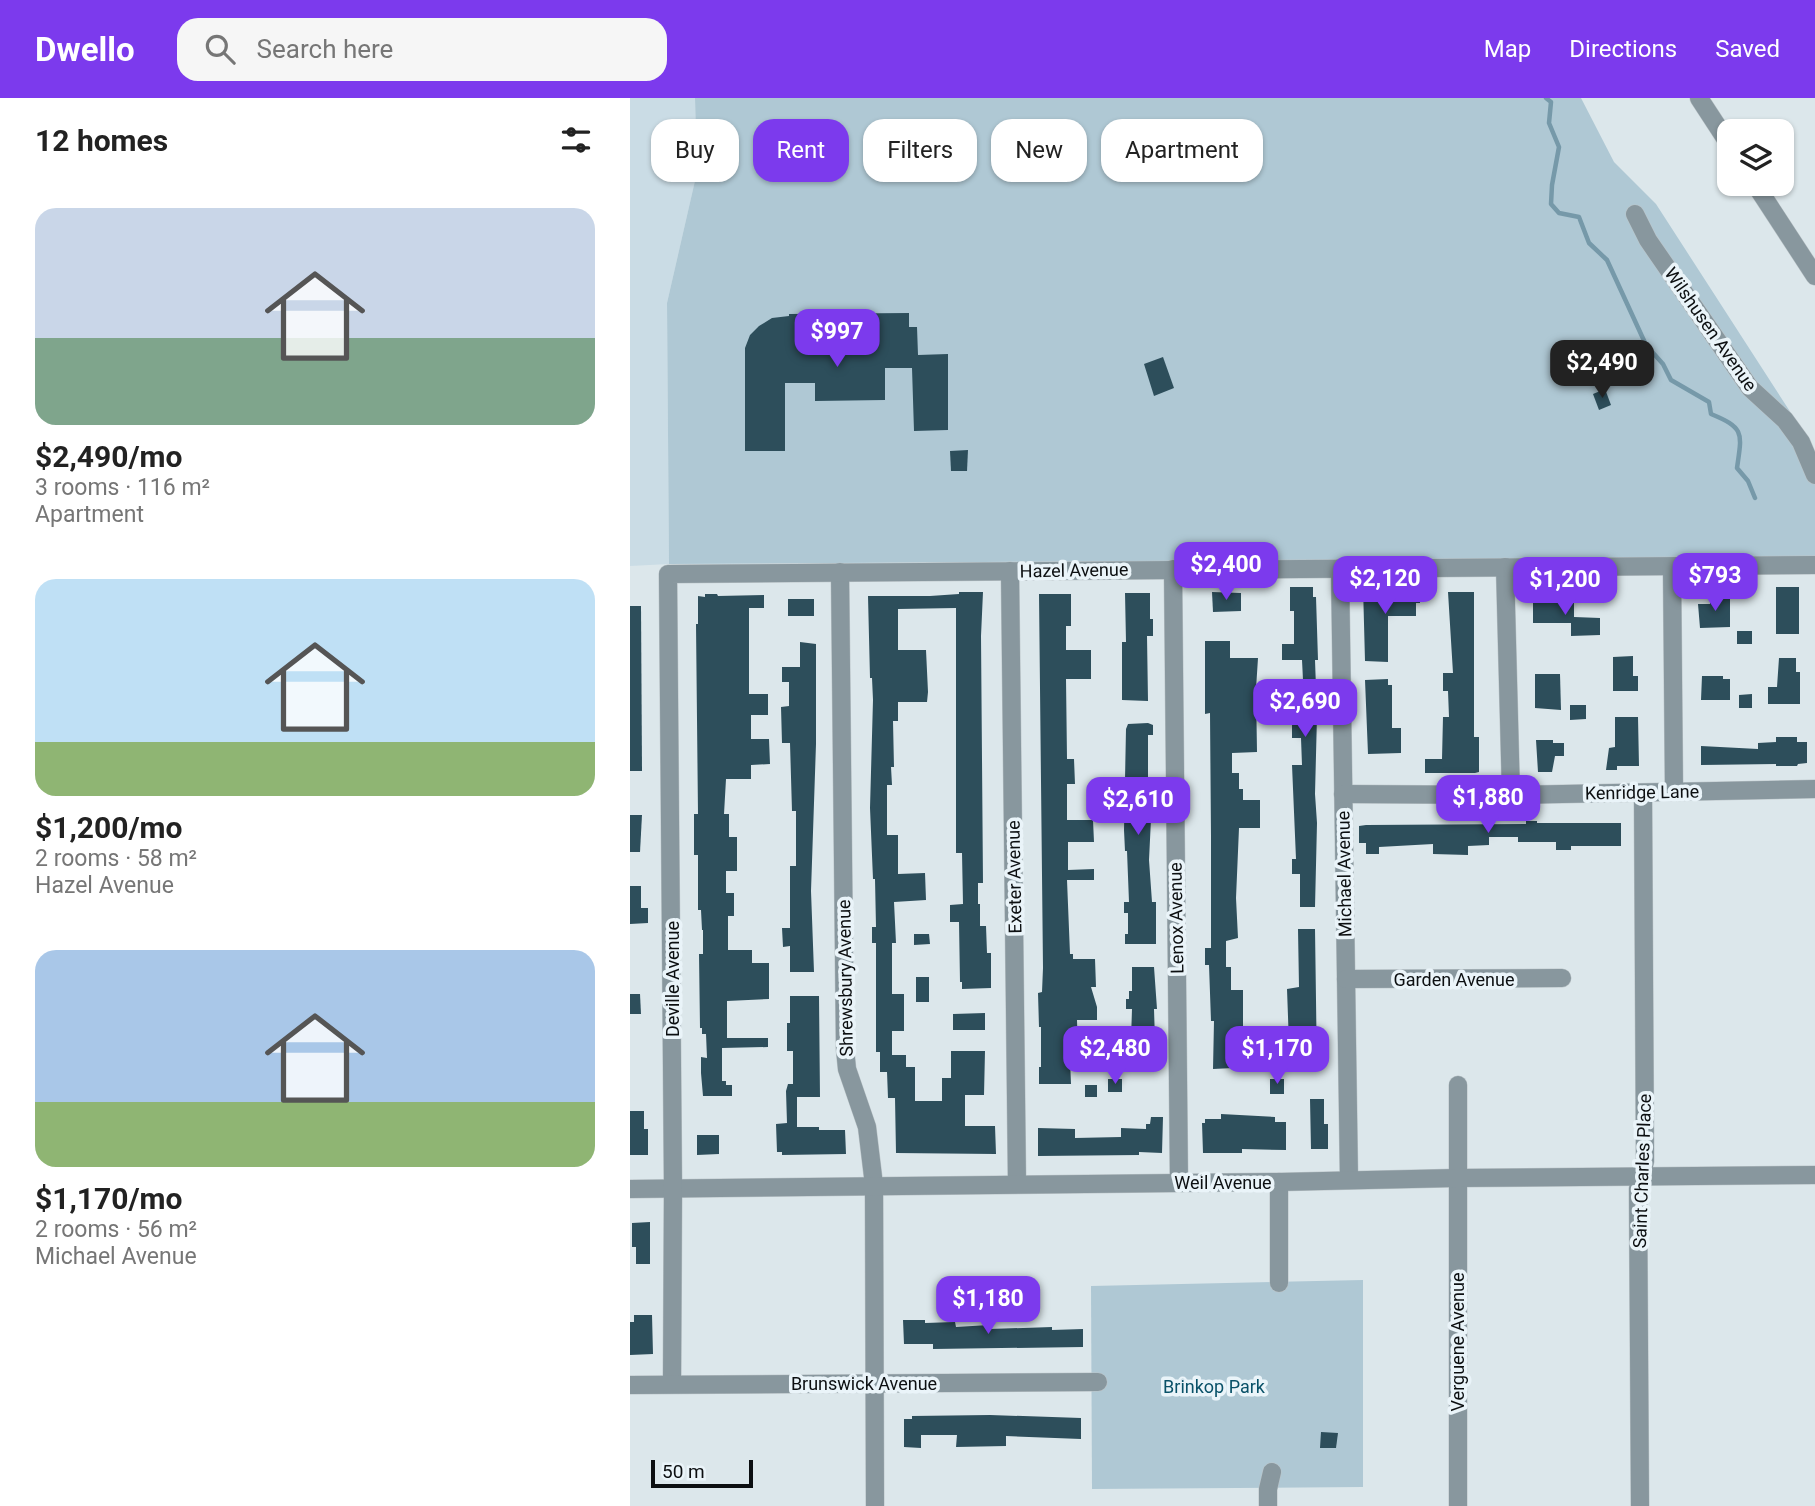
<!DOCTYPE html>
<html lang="en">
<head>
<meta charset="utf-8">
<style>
  :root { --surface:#fff; --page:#f6f6f6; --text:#222; --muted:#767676; --accent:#7c3aed }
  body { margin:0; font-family:Roboto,sans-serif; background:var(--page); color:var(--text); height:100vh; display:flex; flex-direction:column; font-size:26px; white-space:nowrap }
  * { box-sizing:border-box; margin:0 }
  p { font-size:23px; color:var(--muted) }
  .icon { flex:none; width:38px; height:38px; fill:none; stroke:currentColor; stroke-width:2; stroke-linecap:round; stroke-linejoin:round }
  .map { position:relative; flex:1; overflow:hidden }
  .sheet { display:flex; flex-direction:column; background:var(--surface); width:630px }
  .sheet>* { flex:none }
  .top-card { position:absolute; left:21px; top:21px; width:665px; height:63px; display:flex; gap:14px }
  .fabs { position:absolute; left:1087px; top:21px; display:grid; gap:14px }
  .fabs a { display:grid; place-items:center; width:77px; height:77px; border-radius:14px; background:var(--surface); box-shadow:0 2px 5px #0004; font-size:35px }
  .scale { position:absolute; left:21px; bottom:18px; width:102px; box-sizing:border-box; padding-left:7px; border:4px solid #0c0f11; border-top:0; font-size:19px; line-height:24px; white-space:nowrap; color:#0c0f11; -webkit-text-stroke:5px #eaf4f9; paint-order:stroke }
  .price { position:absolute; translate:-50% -60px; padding:0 16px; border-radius:14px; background:var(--accent); color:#fff; font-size:23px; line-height:46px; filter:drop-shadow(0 2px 4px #0008) }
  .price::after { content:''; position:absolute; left:50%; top:42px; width:21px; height:16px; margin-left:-10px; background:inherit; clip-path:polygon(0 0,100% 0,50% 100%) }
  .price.active { background:#222; color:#fff }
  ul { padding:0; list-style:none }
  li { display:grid; align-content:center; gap:14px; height:371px; padding:0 35px }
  li span { display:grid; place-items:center; height:217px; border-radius:21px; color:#555 }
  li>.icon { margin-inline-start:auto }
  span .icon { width:126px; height:126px; fill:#fffc; stroke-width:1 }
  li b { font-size:30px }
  h2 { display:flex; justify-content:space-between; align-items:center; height:84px; padding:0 35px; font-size:30px }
  .tag { padding:0 24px; border-radius:21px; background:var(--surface); box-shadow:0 2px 5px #0004; font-size:24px; line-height:63px }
  .tag.active { background:var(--accent); color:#fff }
  header { display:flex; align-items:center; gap:42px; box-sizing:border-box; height:98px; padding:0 35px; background:var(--accent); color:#fff }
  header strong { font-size:33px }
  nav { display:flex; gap:38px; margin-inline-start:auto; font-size:24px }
  .search { width:490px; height:63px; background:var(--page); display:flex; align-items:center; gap:18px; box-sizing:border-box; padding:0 24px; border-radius:21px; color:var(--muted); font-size:26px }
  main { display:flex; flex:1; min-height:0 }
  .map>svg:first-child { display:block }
</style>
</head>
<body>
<header>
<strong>Dwello</strong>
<div class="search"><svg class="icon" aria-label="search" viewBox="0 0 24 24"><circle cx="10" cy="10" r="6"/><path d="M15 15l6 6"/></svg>Search here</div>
<nav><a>Map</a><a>Directions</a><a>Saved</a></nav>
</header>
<main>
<section class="sheet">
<h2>12 homes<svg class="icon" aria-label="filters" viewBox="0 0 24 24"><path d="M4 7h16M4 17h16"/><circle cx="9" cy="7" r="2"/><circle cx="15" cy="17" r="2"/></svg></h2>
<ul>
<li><span style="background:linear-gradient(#c9d6e8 60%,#7fa58c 0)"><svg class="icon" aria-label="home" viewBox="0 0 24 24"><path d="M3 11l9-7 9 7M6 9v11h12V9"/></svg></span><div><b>$2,490/mo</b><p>3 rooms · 116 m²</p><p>Apartment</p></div></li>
<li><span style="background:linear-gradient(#bfe0f5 75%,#8fb573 0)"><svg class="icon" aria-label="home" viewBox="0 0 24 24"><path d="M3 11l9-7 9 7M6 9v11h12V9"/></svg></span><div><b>$1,200/mo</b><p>2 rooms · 58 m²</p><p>Hazel Avenue</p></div></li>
<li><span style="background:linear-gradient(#a9c7e8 70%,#8fb573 0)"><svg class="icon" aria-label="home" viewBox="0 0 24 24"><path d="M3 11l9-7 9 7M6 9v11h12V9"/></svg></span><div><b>$1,170/mo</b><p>2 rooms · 56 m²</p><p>Michael Avenue</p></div></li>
</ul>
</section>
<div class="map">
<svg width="1185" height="1408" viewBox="0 0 1185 1408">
  <rect width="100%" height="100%" fill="#dce7eb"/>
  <!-- built -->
  <polygon fill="#cadce5" points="0,0 65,0 67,74 37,205 39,466 0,468"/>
  <!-- green -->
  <g fill="#afc8d4">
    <polygon points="65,0 951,0 984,64 1026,106 1170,329 1185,361 1185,459 39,466 37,205 67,74"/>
    <polygon points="733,1182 733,1389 462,1391 461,1188"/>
  </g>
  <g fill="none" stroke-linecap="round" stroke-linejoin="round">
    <!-- stream -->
    <path stroke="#7699a9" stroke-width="4.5" d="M916,0L921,4L919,25L929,49L922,87L921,106L929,115L949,119L959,145L977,162L1016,247L1033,266L1041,282L1079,304L1081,316C1115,330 1112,335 1107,370L1118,383L1125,400"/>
  </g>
  <!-- building -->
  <g fill="#2d4e5b">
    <polygon points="279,215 279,229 287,229 288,257 318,256 318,332 284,333 282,270 255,270 255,302 185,303 185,285 155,285 155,353 115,353 115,250 120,237 129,228 142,220 159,218 159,216"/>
    <polygon points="533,259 544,290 524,298 514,266"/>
    <polygon points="975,291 981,307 969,312 963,296"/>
    <polygon points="338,352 337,373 321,373 320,353"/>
    <polygon points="733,488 790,490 790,505 786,505 786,518 758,518 758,564 735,563"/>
    <polygon points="660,489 683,489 683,499 686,499 688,562 685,562 687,618 685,696 687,725 685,809 670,809 670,776 662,776 662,761 666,761 662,667 672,667 671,640 662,640 662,604 665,604 665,582 673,582 672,562 652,562 652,546 664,546 664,513 660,513"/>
    <rect x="1146" y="489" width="23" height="47"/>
    <polygon points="329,494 353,494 351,538 353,785 348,785 348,806 350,806 350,828 356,828 357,855 361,855 361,890 332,891 332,884 330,884 329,824 320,824 320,807 333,806 332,755 326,755 326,510 268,511 268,552 296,552 298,594 297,604 268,604 268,623 263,623 264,669 261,669 262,687 257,687 257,737 268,737 268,776 295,775 296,802 264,804 266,845 262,845 262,896 274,896 274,933 262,933 262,957 276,957 276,969 285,969 285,1003 312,1003 312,980 321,980 321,953 355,953 354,997 335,997 335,1028 365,1028 366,1056 266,1055 265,1000 258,1000 257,974 250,974 250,954 246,954 246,845 242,845 242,829 246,829 245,781 243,781 240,710 243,602 242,580 240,580 238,498 300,498 329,496"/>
    <polygon points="582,494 611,495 611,513 583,514"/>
    <polygon points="818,494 844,494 844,639 849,639 849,674 845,675 795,675 795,661 812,661 813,619 819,619 818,593 813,593 813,575 823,575"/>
    <polygon points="495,495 520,495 520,521 523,521 523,538 517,538 518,603 492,602 492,544 496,544"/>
    <polygon points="75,496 87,496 88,498 134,497 134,510 119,510 119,596 138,596 138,617 121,617 121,641 139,641 140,666 121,667 121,681 96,681 94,716 99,716 99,739 107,739 107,773 96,773 96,795 104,795 104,818 98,818 98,852 122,852 122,865 139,865 139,901 97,903 97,940 138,940 138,949 92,950 92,983 96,983 96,987 102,987 102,998 73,998 71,975 71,959 77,960 76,936 72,936 72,930 70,930 69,856 73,856 73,832 72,832 71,812 68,812 68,757 64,757 64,716 68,716 66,526 68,526 68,498 75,499"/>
    <polygon points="409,496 441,496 441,528 436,528 436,552 461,552 461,581 436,581 437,661 444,661 445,686 437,686 437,722 463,722 464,744 438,744 438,772 464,771 464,782 437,782 440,856 443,856 443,861 465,861 466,889 461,889 467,909 467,922 447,922 448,957 444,957 444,962 440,962 441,986 409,986 409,969 411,969 411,929 409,929 408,895 412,894 413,870"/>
    <polygon points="1080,499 1100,499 1100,529 1070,530 1068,506 1080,506"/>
    <rect x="158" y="501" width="26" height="17"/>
    <polygon points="903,502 944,502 944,519 970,520 970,537 941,538 941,525 903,525"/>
    <polygon points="0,508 11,508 12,673 0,673"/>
    <rect x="1107" y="533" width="15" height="13"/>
    <polygon points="575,543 600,543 600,560 628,560 626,591 627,654 602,655 602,675 609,675 609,691 613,691 613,702 630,702 630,730 609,730 606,800 608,840 596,843 596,869 601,869 601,892 613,892 613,952 609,952 609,966 603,966 603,970 583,971 584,923 581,923 579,867 575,867 575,850 581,850 581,737 580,615 575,616"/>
    <polygon points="170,544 186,546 186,646 181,793 184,874 160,874 160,848 153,849 152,830 160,830 160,768 166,768 166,713 162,713 160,645 152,645 151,609 159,608 159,584 152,584 152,569 170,569"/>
    <polygon points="1003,558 1003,578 1008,578 1008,593 983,593 983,559"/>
    <polygon points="1149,560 1166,560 1166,574 1170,574 1170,606 1138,606 1138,589 1147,589"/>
    <polygon points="905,576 930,576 931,612 905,610"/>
    <polygon points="1072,578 1093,578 1093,581 1100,581 1100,602 1071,602"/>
    <polygon points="758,581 758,587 762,587 762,630 771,630 771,655 738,656 735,582"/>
    <polygon points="1122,596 1122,610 1109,610 1109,597"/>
    <polygon points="940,607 956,607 956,621 940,622"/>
    <polygon points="985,619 1008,619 1009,668 987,668 987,672 976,672 979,650 985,649"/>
    <polygon points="518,625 523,627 523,637 518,637 518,691 521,721 519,762 522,804 526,804 526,846 495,846 495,836 498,836 498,815 494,815 494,804 499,804 497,753 495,753 494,732 496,631 498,626"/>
    <polygon points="1146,639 1167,639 1167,644 1177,644 1177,665 1168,666 1167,668 1146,668 1146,666 1071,667 1071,648 1128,651 1128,645 1146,644"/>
    <polygon points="906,642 923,642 923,645 934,645 934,658 925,658 922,674 908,674"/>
    <polygon points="0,717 12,717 10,754 0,754"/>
    <polygon points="896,723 907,723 907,725 991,725 991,748 941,748 941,752 926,752 926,744 888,744 888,739 859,739 859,747 838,748 838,757 803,756 803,746 749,749 749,756 736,756 736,745 729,745 729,728 736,727 896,726"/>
    <polygon points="0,788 11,788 11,810 18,810 18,825 0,826"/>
    <polygon points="668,831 685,831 687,973 660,974 657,891 669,889"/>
    <polygon points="284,836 299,836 300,846 284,847"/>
    <polygon points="502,869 524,869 527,911 524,911 525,942 527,942 527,953 524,953 524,972 500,972 502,911 496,911 496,901 499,901 499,893 502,893"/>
    <rect x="286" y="879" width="13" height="25"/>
    <polygon points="0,896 10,896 11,916 0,916"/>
    <polygon points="160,898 189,898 190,999 167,999 167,1029 189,1029 189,1032 215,1032 216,1056 152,1057 152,1054 147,1054 146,1026 157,1025 156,993 158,986 163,986 163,953 157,953 157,925 160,925"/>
    <polygon points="355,915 355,932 323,932 323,916"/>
    <rect x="478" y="981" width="14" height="13"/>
    <rect x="640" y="981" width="14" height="15"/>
    <rect x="455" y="987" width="12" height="12"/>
    <polygon points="680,1001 694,1001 694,1026 698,1026 698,1051 681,1051"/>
    <polygon points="0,1013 14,1013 14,1031 18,1031 18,1057 0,1057"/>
    <polygon points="591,1016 645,1019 645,1024 656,1024 656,1052 612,1051 612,1055 573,1055 572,1025 575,1025 575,1021 591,1021"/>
    <polygon points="521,1019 533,1019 532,1055 509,1054 509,1057 408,1058 408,1030 445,1031 445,1040 491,1039 491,1030 516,1031 516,1026 520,1026"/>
    <polygon points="67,1037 89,1037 89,1056 67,1057"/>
    <polygon points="20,1124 20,1166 6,1166 6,1149 2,1149 2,1125"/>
    <polygon points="4,1217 22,1217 23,1256 0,1257 0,1224 4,1224"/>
    <polygon points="273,1222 295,1222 295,1225 325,1224 326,1229 359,1227 359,1231 422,1229 422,1232 453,1231 453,1249 303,1251 303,1246 274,1246"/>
    <polygon points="360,1317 451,1320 451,1341 376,1338 376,1348 326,1349 327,1337 291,1337 291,1350 274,1349 274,1321 282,1321 282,1318"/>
    <polygon points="691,1334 708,1335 706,1350 690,1350"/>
  </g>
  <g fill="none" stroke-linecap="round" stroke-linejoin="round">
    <defs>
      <g id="minor">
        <polyline points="1069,0 1099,46"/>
        <polyline points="1125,86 1185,178"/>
        <polyline points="1005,116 1018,142 1120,290 1155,322 1171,344 1185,377"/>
        <polyline points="875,469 881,697"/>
        <polyline points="1042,469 1044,693"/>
        <polyline points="710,470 719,1082"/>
        <polyline points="543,471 549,1084"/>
        <polyline points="380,473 387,1086"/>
        <polyline points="210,474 215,951 217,971 237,1029 244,1087 245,1408"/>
        <polyline points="713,696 881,697 1185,691"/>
        <polyline points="716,881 932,880"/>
        <polyline points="828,987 828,1408"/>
        <polyline points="649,1084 649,1185"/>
        <polyline points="0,1091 649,1084 826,1080 1185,1077"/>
        <polyline points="42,1286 43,1091 38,476 1185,467"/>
        <polyline points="0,1287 468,1284"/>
        <polyline points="638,1408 638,1391 642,1374"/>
        <polyline points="1010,1408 1008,1091 1015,1063 1013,695"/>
      </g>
    </defs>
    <!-- minor casing -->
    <use href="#minor" stroke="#bbc4c8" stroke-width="19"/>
    <!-- minor -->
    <use href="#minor" stroke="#88979e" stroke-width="18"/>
  </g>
  <g text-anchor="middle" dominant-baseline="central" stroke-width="7" stroke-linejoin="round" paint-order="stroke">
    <!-- street labels -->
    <g font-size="18" fill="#0c0f11" stroke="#eaf4f9">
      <text transform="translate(1081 231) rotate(55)">Wilshusen Avenue</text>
      <text transform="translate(444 472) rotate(-1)">Hazel Avenue</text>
      <text transform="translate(1012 694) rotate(-1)">Kenridge Lane</text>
      <text transform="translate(714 776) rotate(-91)">Michael Avenue</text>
      <text transform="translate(384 779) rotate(-91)">Exeter Avenue</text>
      <text transform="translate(546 820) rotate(-91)">Lenox Avenue</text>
      <text transform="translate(215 880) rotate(-91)">Shrewsbury Avenue</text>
      <text transform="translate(42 881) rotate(-90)">Deville Avenue</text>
      <text x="824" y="881">Garden Avenue</text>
      <text transform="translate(1012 1073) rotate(-88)">Saint Charles Place</text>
      <text x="593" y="1084">Weil Avenue</text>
      <text transform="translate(827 1244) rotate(-90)">Verguene Avenue</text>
      <text x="234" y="1285">Brunswick Avenue</text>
    </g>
    <!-- park labels -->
    <g font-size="18" fill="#095168" stroke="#eaf4f9">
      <text x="584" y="1288">Brinkop Park</text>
    </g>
  </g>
</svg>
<div class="fabs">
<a><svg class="icon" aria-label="layers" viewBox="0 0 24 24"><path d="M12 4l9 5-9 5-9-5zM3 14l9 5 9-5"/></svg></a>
</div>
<div class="scale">50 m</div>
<b class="price" style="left:207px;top:271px">$997</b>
<b class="price active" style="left:972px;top:302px">$2,490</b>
<b class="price" style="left:596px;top:504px">$2,400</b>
<b class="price" style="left:1085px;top:515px">$793</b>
<b class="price" style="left:755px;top:518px">$2,120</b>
<b class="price" style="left:935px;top:519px">$1,200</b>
<b class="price" style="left:675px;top:641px">$2,690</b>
<b class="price" style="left:858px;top:737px">$1,880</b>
<b class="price" style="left:508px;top:739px">$2,610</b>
<b class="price" style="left:485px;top:988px">$2,480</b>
<b class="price" style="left:647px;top:988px">$1,170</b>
<b class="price" style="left:358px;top:1238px">$1,180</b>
<div class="top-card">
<a class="tag">Buy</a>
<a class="tag active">Rent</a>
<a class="tag">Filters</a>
<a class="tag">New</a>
<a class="tag">Apartment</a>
</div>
</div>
</main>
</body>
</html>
